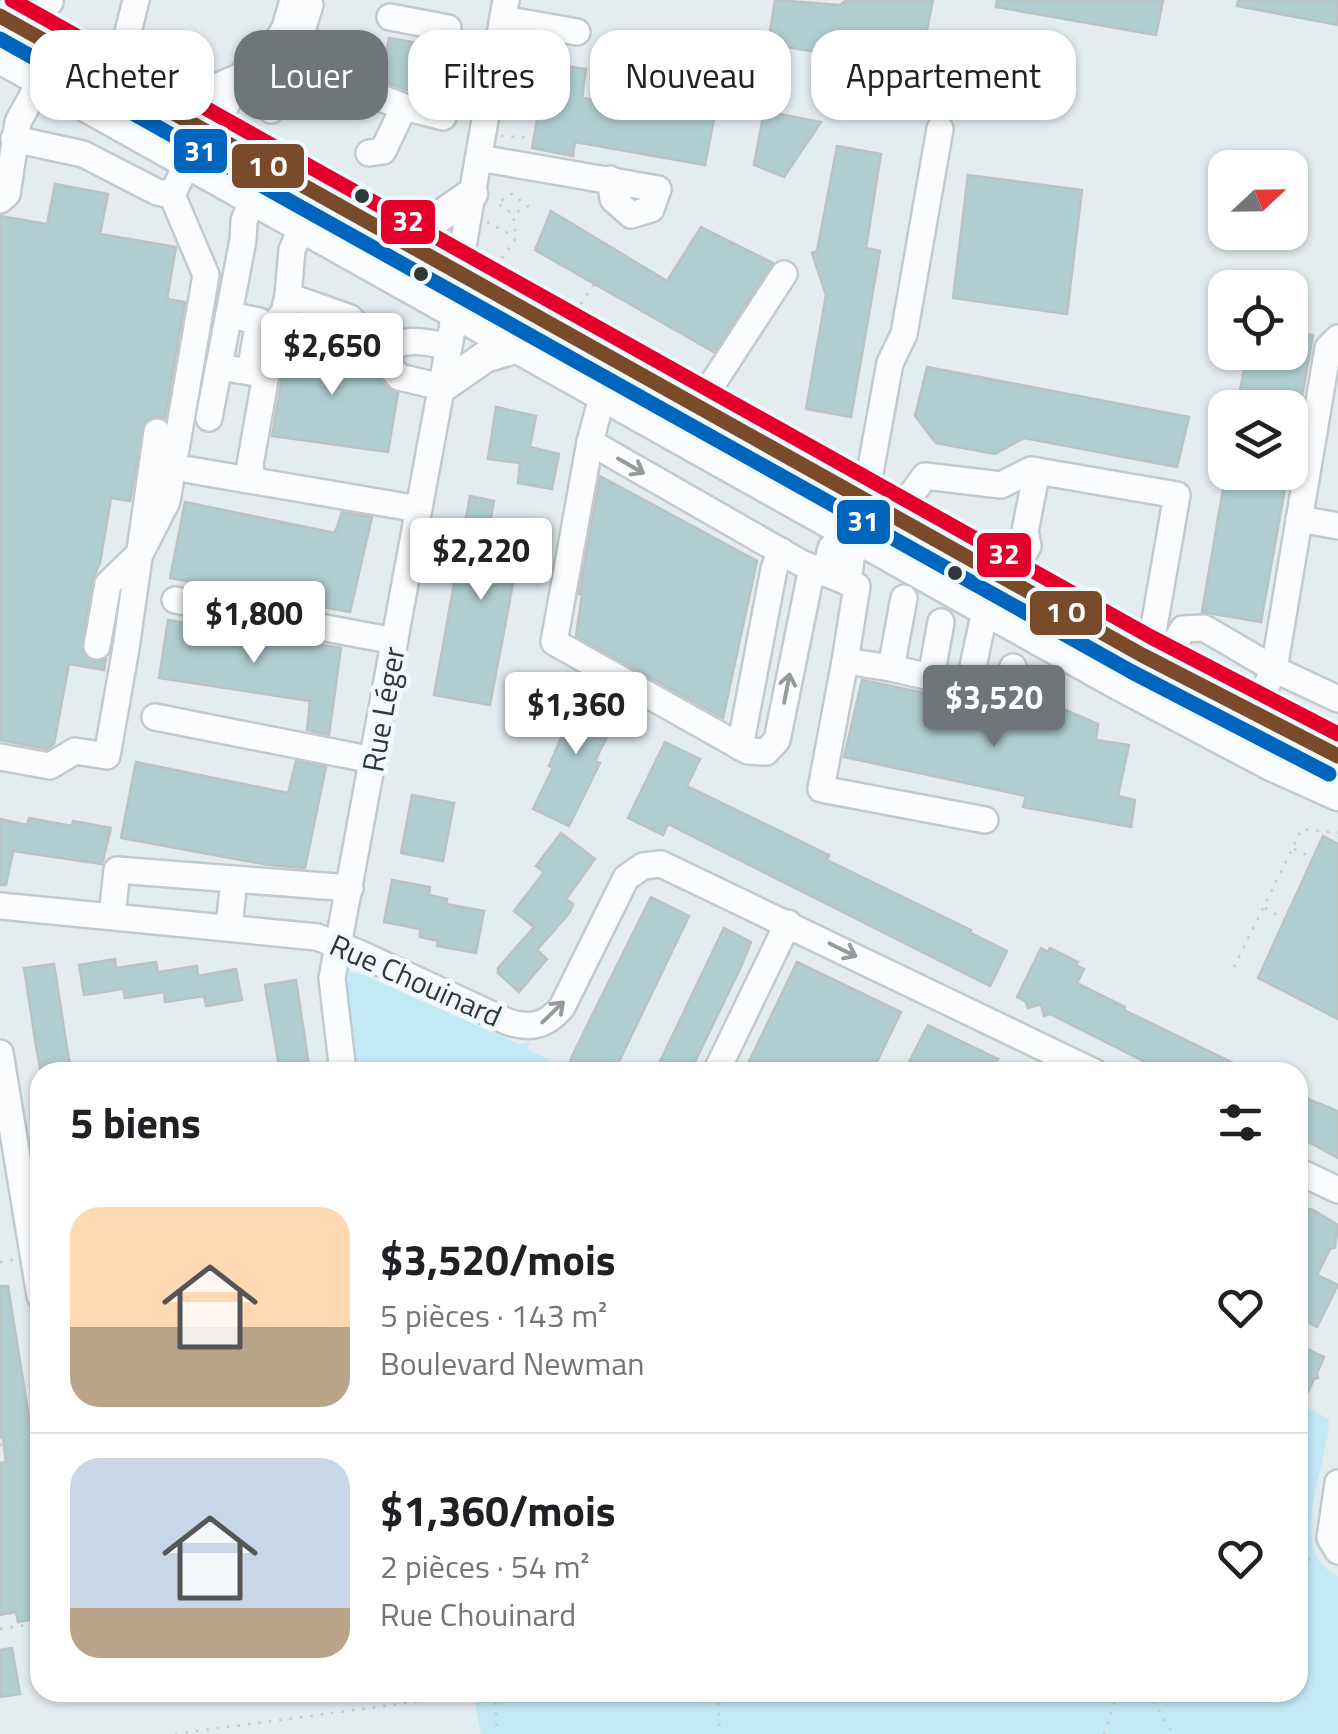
<!DOCTYPE html>
<html lang="fr">
<head>
<meta charset="utf-8">
<style>
  :root { --surface:#fff; --page:#f2f2f2; --text:#202124; --muted:#757577; --line:#e0e0e0; --accent:#6f7679 }
  body { margin:0; font-family:"Titillium Web",sans-serif; background:var(--page); color:var(--text); height:100vh; display:flex; flex-direction:column; font-size:38px; white-space:nowrap }
  * { box-sizing:border-box; margin:0 }
  p { font-size:32px; color:var(--muted) }
  .icon { flex:none; width:55px; height:55px; fill:none; stroke:currentColor; stroke-width:2; stroke-linecap:round; stroke-linejoin:round }
  .map { position:relative; flex:1; overflow:hidden }
  .side { position:absolute; left:30px; top:1062px; width:1278px; height:640px; display:flex; flex-direction:column; background:var(--surface); border-radius:30px; box-shadow:0 2px 8px #0004 }
  .side>* { flex:none }
  .top-card { position:absolute; left:30px; top:30px; width:1280px; height:90px; display:flex; gap:20px }
  .needle { width:65px; rotate:68deg }
  .buttons { position:absolute; left:1208px; top:150px; display:grid; gap:20px }
  .buttons a { display:grid; place-items:center; width:100px; height:100px; border-radius:20px; background:var(--surface); box-shadow:0 2px 8px #0004; font-size:50px }
  .price { position:absolute; translate:-50% -85px; padding:0 22px; border-radius:10px; background:#fff; color:#222; font-size:32px; line-height:65px; filter:drop-shadow(0 2px 5px #0008) }
  .price::after { content:''; position:absolute; left:50%; top:60px; width:30px; height:22px; margin-left:-15px; background:inherit; clip-path:polygon(0 0,100% 0,50% 100%) }
  .price.current { background:var(--accent); color:#fff }
  ul { padding:0; list-style:none }
  li { display:flex; align-items:center; gap:30px; height:250px; padding:0 40px }
  li+li { border-top:2px solid var(--line) }
  li span { display:grid; place-items:center; flex:none; width:280px; height:200px; border-radius:30px; color:#555 }
  li>.icon { margin-inline-start:auto }
  span .icon { width:120px; height:120px; fill:#fffc; stroke-width:1 }
  li b { font-size:42px }
  h2 { display:flex; justify-content:space-between; align-items:center; height:120px; padding:0 40px; font-size:42px }
  .pill { padding:0 35px; border-radius:30px; background:var(--surface); box-shadow:0 2px 8px #0004; font-size:35px; line-height:90px }
  .pill.current { background:var(--accent); color:#fff }
  .map>svg:first-child { display:block }
</style>
</head>
<body>
<div class="map">
<svg width="1338" height="1734" viewBox="0 0 1338 1734">
  <rect width="100%" height="100%" fill="#e3ecef"/>
  <!-- green -->
  <g fill="#c3e9f6">
    <polygon points="959,576 1024,604 1248,727 1247,730 1198,711 1156,690"/>
    <polygon points="348,972 361,974 518,1044 530,1043 527,1049 574,1072 356,1072 344,1002"/>
    <path d="M1308,1408L1329,1419C1329,1465 1283,1552 1338,1576V1734H481L473,1693L1298,1692V1419Z"/>
  </g>
  <!-- building -->
  <g fill="#b0ced0" stroke="#bac2c2" stroke-width="2.5">
    <polygon points="775,0 840,5 847,0 933,0 919,69 768,44"/>
    <polygon points="997,0 1163,0 1156,35 996,7"/>
    <polygon points="1238,0 1338,0 1338,25 1237,6"/>
    <polygon points="389,38 465,51 456,99 403,89 381,80"/>
    <polygon points="547,63 586,69 582,98 714,119 705,165 575,142 573,156 532,148"/>
    <polygon points="764,111 821,122 784,177 754,165"/>
    <polygon points="837,146 881,154 866,248 880,251 851,417 806,409 826,295 812,253 817,251"/>
    <polygon points="968,175 1082,190 1067,314 953,298"/>
    <polygon points="55,184 108,194 100,234 176,247 167,299 185,302 165,418 152,417 144,423 130,501 111,498 100,563 92,581 82,651 93,662 106,659 104,670 69,664 54,744 47,749 0,740 0,216 47,224"/>
    <polygon points="551,211 667,281 701,227 773,263 714,352 535,250"/>
    <polygon points="1290,332 1313,335 1300,408 1237,408 1247,352 1290,352"/>
    <polygon points="290,333 316,335 371,369 386,387 398,393 388,452 272,436"/>
    <polygon points="927,367 1189,417 1177,467 1024,438 995,454 936,443 915,416"/>
    <polygon points="496,407 536,416 530,447 559,454 552,489 518,483 520,463 488,459"/>
    <polygon points="1226,472 1288,472 1261,622 1202,612"/>
    <polygon points="600,476 757,561 723,718 576,636 582,595 579,594"/>
    <polygon points="470,496 494,501 490,524 538,533 529,580 514,578 490,705 434,695"/>
    <polygon points="185,502 335,533 342,512 372,517 350,612 170,578"/>
    <polygon points="168,620 341,648 329,735 307,730 310,701 159,678"/>
    <polygon points="862,680 1042,717 1045,701 1098,724 1096,740 1129,745 1118,796 1135,800 1131,827 1023,807 1026,796 844,757"/>
    <polygon points="582,688 617,705 610,719 615,721 595,761 600,763 569,826 533,809 553,768 549,766"/>
    <polygon points="665,742 700,759 687,786 829,855 827,860 971,930 969,932 1007,951 990,986 668,824 663,835 628,818"/>
    <polygon points="296,761 326,767 305,868 269,865 121,838 136,762 288,793"/>
    <polygon points="412,795 454,803 443,861 401,853"/>
    <polygon points="29,818 72,826 73,821 111,828 102,864 13,851 6,885 0,885 0,819 27,825"/>
    <polygon points="561,833 595,859 566,899 573,904 570,912 537,950 547,959 519,992 498,973 498,968 534,927 514,911 544,872 536,866"/>
    <polygon points="1323,836 1338,844 1338,1019 1258,978"/>
    <polygon points="392,880 430,887 429,895 447,899 446,904 484,911 476,953 437,946 438,941 420,937 420,929 384,922"/>
    <polygon points="651,897 689,916 614,1072 582,1072 570,1066 571,1058"/>
    <polygon points="724,928 751,942 741,967 690,1072 655,1072"/>
    <polygon points="1041,948 1048,952 1050,948 1078,962 1076,965 1084,969 1077,983 1125,1007 1124,1010 1252,1072 1165,1072 1050,1014 1044,1016 1041,1004 1028,1008 1026,1002 1017,997"/>
    <polygon points="115,959 116,968 156,962 158,972 197,966 198,976 236,969 242,1000 206,1006 204,996 165,1002 164,992 125,998 123,989 84,995 79,965"/>
    <polygon points="797,962 901,1012 872,1072 818,1072 802,1065 798,1072 744,1072"/>
    <polygon points="54,964 68,1054 72,1072 41,1072 37,1052 24,968"/>
    <polygon points="296,980 310,1072 280,1072 265,985"/>
    <polygon points="928,1025 998,1059 991,1072 904,1072"/>
    <polygon points="1298,1095 1338,1111 1338,1158 1298,1136"/>
    <polygon points="1298,1206 1313,1210 1338,1225 1335,1247 1330,1249 1317,1275 1338,1285 1317,1327 1298,1317"/>
    <polygon points="0,1286 8,1286 40,1487 40,1618 18,1622 16,1612 0,1615 0,1463 6,1462 3,1437 0,1438"/>
    <polygon points="1298,1344 1324,1357 1317,1373 1318,1378 1314,1379 1307,1394 1298,1389"/>
    <polygon points="12,1648 20,1694 0,1697 0,1650"/>
  </g>
  <g fill="none" stroke-linecap="round" stroke-linejoin="round">
    <defs>
      <g id="minor">
        <polyline points="49,0 50,2"/>
        <polyline points="390,17 448,28"/>
        <polyline points="503,19 577,32"/>
        <polyline points="292,63 310,5"/>
        <polyline points="116,81 136,0"/>
        <polyline points="404,107 443,117"/>
        <polyline points="271,110 292,63 404,107 383,151 369,153"/>
        <polyline points="206,124 219,121 239,77"/>
        <polyline points="14,139 83,154 157,192 172,195"/>
        <polyline points="479,158 658,189 651,209 631,215 613,199 610,179"/>
        <polyline points="172,195 206,124 203,111 218,86 239,77 277,41 285,28 293,0"/>
        <polyline points="0,200 7,194 18,122 41,80"/>
        <polyline points="302,227 292,250 288,296 350,318 399,377 442,387"/>
        <path d="M380,354C403,336 421,341 448,346"/>
        <polyline points="219,367 250,372 259,321 229,315"/>
        <polyline points="603,394 590,442 801,563 857,586 845,661 891,668 969,686"/>
        <polyline points="698,406 784,274"/>
        <polyline points="209,418 243,240 244,221 253,199"/>
        <polyline points="590,442 554,642 748,751 766,752 777,740 812,568"/>
        <polyline points="190,470 419,509"/>
        <polyline points="252,479 250,465 275,324 284,312 288,296"/>
        <polyline points="895,517 925,476 1001,485 1031,470 1177,495 1153,632 1142,655"/>
        <polyline points="1299,519 1338,526"/>
        <polyline points="825,573 831,548 851,533"/>
        <polyline points="1008,581 1028,546 1025,531 1037,471"/>
        <polyline points="848,582 852,552 851,533 865,500 890,363 904,334 940,129"/>
        <polyline points="175,600 395,641"/>
        <polyline points="988,610 982,624 969,686 1005,693 1013,667"/>
        <polyline points="97,646 108,584 141,552 167,501 206,275 172,195"/>
        <polyline points="845,661 821,789 985,820"/>
        <polyline points="1162,666 1183,629 1204,628 1274,669 1338,699"/>
        <polyline points="891,668 904,598"/>
        <polyline points="931,677 941,622"/>
        <polyline points="1253,715 1274,669 1328,348 1338,338"/>
        <polyline points="155,717 373,760"/>
        <polyline points="740,747 774,569 781,551"/>
        <polyline points="0,757 50,766 75,751 107,756 126,648 157,432"/>
        <path d="M0,906L317,937L361,954L508,1022C531,1029 546,1026 562,1007L626,878L643,866L661,864L1094,1072"/>
        <polyline points="112,916 117,870 350,888"/>
        <polyline points="229,928 234,879"/>
        <polyline points="0,1053 40,1296"/>
        <polyline points="343,1072 332,978 452,330 463,246 506,0"/>
        <polyline points="716,1072 788,923"/>
        <polyline points="1298,1171 1338,1190"/>
        <polyline points="1338,1483 1330,1538 1338,1551"/>
      </g>
      <g id="major">
        <polyline points="0,16 1142,655 1338,756"/>
        <polyline points="0,58 1116,683 1271,765 1338,795"/>
        <polyline points="391,234 433,221 472,194"/>
        <polyline points="442,387 485,357 518,347"/>
      </g>
    </defs>
    <!-- minor casing -->
    <use href="#minor" stroke="#c2cacd" stroke-width="30"/>
    <!-- major casing -->
    <use href="#major" stroke="#c2cacd" stroke-width="35"/>
    <!-- path -->
    <g stroke="#c7cbcb" stroke-width="2.5" stroke-dasharray="2.5 8" stroke-linecap="butt">
      <polyline points="514,67 546,69"/>
      <polyline points="501,136 534,138"/>
      <polyline points="487,222 515,237"/>
      <polyline points="496,267 516,238 513,214 497,203 512,194 528,206 513,214"/>
      <polyline points="575,313 594,284"/>
      <polyline points="1294,849 1313,858"/>
      <polyline points="1265,908 1285,919"/>
      <polyline points="1234,967 1302,829 1338,833"/>
      <polyline points="0,1262 13,1260"/>
      <polyline points="0,1445 40,1438"/>
      <polyline points="1298,1564 1316,1557"/>
      <polyline points="0,1629 40,1623"/>
      <polyline points="495,1692 497,1734"/>
      <polyline points="717,1692 720,1734"/>
      <polyline points="1148,1692 1173,1734"/>
      <polyline points="175,1734 489,1692"/>
      <polyline points="1104,1734 1118,1692"/>
    </g>
    <!-- minor -->
    <use href="#minor" stroke="#fbfcfd" stroke-width="25"/>
    <!-- major -->
    <use href="#major" stroke="#fbfcfd" stroke-width="30"/>
    <defs>
      <polyline id="bus-1" points="0,16 1142,655 1338,756"/>
      <polyline id="bus-2" points="0,39 1132,672 1329,774"/>
      <polyline id="bus-3" points="12,0 1151,637 1338,734"/>
    </defs>
    <!-- bus-1 casing -->
    <use href="#bus-1" stroke="#f0fafe" stroke-width="22"/>
    <!-- bus-2 casing -->
    <use href="#bus-2" stroke="#f0fafe" stroke-width="22"/>
    <!-- bus-3 casing -->
    <use href="#bus-3" stroke="#f0fafe" stroke-width="22"/>
    <!-- bus-1 -->
    <use href="#bus-1" stroke="#7a4b2a" stroke-width="15"/>
    <!-- bus-2 -->
    <use href="#bus-2" stroke="#0065bd" stroke-width="15"/>
    <!-- bus-3 -->
    <use href="#bus-3" stroke="#e4002b" stroke-width="15"/>
  </g>
  <!-- one-way arrows -->
  <defs><path id="oneway-shaft" d="M-6 0H5M1.5-3L5.5 0L1.5 3" fill="none" stroke-width="1.6" stroke-linecap="round" stroke-linejoin="round" transform="scale(2.5)"/></defs>
  <g stroke="#969a9b">
    <use href="#oneway-shaft" transform="translate(631 466) rotate(30)"/>
    <use href="#oneway-shaft" transform="translate(787 688) rotate(-79)"/>
    <use href="#oneway-shaft" transform="translate(843 950) rotate(26)"/>
    <use href="#oneway-shaft" transform="translate(553 1012) rotate(-44)"/>
  </g>
  <!-- markers -->
  <g fill="#303739" stroke="#f0fafe" stroke-width="4">
    <circle cx="362" cy="196" r="9"/>
    <circle cx="421" cy="274" r="9"/>
    <circle cx="955" cy="573" r="9"/>
  </g>
  <g text-anchor="middle" dominant-baseline="central" stroke-width="10" stroke-linejoin="round" paint-order="stroke">
    <!-- street labels -->
    <g font-size="30" fill="#303739" stroke="#f0fafe">
      <text transform="translate(383 709) rotate(-80)">Rue Léger</text>
      <text transform="translate(416 980) rotate(24)">Rue Chouinard</text>
    </g>
  </g>
  <g stroke="#f0fafe" stroke-width="4">
    <rect x="172" y="127" width="57" height="48" rx="10" fill="#0065bd"/>
    <rect x="230" y="142" width="76" height="48" rx="10" fill="#7a4b2a"/>
    <rect x="379" y="198" width="58" height="48" rx="10" fill="#e4002b"/>
    <rect x="835" y="498" width="57" height="48" rx="10" fill="#0065bd"/>
    <rect x="975" y="531" width="58" height="48" rx="10" fill="#e4002b"/>
    <rect x="1028" y="589" width="76" height="48" rx="10" fill="#7a4b2a"/>
  </g>
  <g font-size="28" text-anchor="middle" font-weight="bold" fill="#fff">
    <text x="200" y="161">31</text>
    <text x="268" y="176">1 O</text>
    <text x="408" y="231">32</text>
    <text x="863" y="531">31</text>
    <text x="1004" y="564">32</text>
    <text x="1066" y="622">1 O</text>
  </g>
</svg>
<div class="buttons">
<a><svg class="needle" viewBox="-14 -14 28 28"><path d="M0-13l5 13h-10z" fill="#e53935"/><path d="M0 13l5-13h-10z" fill="#757577"/></svg></a>
<a><svg class="icon" aria-label="locate" viewBox="0 0 24 24"><circle cx="12" cy="12" r="6"/><path d="M12 2v4M12 18v4M2 12h4M18 12h4"/></svg></a>
<a><svg class="icon" aria-label="layers" viewBox="0 0 24 24"><path d="M12 4l9 5-9 5-9-5zM3 14l9 5 9-5"/></svg></a>
</div>
<b class="price" style="left:332px;top:398px">$2,650</b>
<b class="price" style="left:481px;top:603px">$2,220</b>
<b class="price" style="left:254px;top:666px">$1,800</b>
<b class="price current" style="left:994px;top:750px">$3,520</b>
<b class="price" style="left:576px;top:757px">$1,360</b>
<div class="top-card">
<a class="pill">Acheter</a>
<a class="pill current">Louer</a>
<a class="pill">Filtres</a>
<a class="pill">Nouveau</a>
<a class="pill">Appartement</a>
</div>
<section class="side">
<h2>5 biens<svg class="icon" aria-label="filters" viewBox="0 0 24 24"><path d="M4 7h16M4 17h16"/><circle cx="9" cy="7" r="2"/><circle cx="15" cy="17" r="2"/></svg></h2>
<ul>
<li><span style="background:linear-gradient(#ffd9b3 60%,#b9a48a 0)"><svg class="icon" aria-label="home" viewBox="0 0 24 24"><path d="M3 11l9-7 9 7M6 9v11h12V9"/></svg></span><div><b>$3,520/mois</b><p>5 pièces · 143 m²</p><p>Boulevard Newman</p></div><svg class="icon" aria-label="heart" viewBox="0 0 24 24"><path d="M12 20l-8-8c-3-5 5-10 8-4 3-6 11-1 8 4z"/></svg></li>
<li><span style="background:linear-gradient(#c9d6e8 75%,#b9a48a 0)"><svg class="icon" aria-label="home" viewBox="0 0 24 24"><path d="M3 11l9-7 9 7M6 9v11h12V9"/></svg></span><div><b>$1,360/mois</b><p>2 pièces · 54 m²</p><p>Rue Chouinard</p></div><svg class="icon" aria-label="heart" viewBox="0 0 24 24"><path d="M12 20l-8-8c-3-5 5-10 8-4 3-6 11-1 8 4z"/></svg></li>
</ul>
</section>
</div>
</body>
</html>
